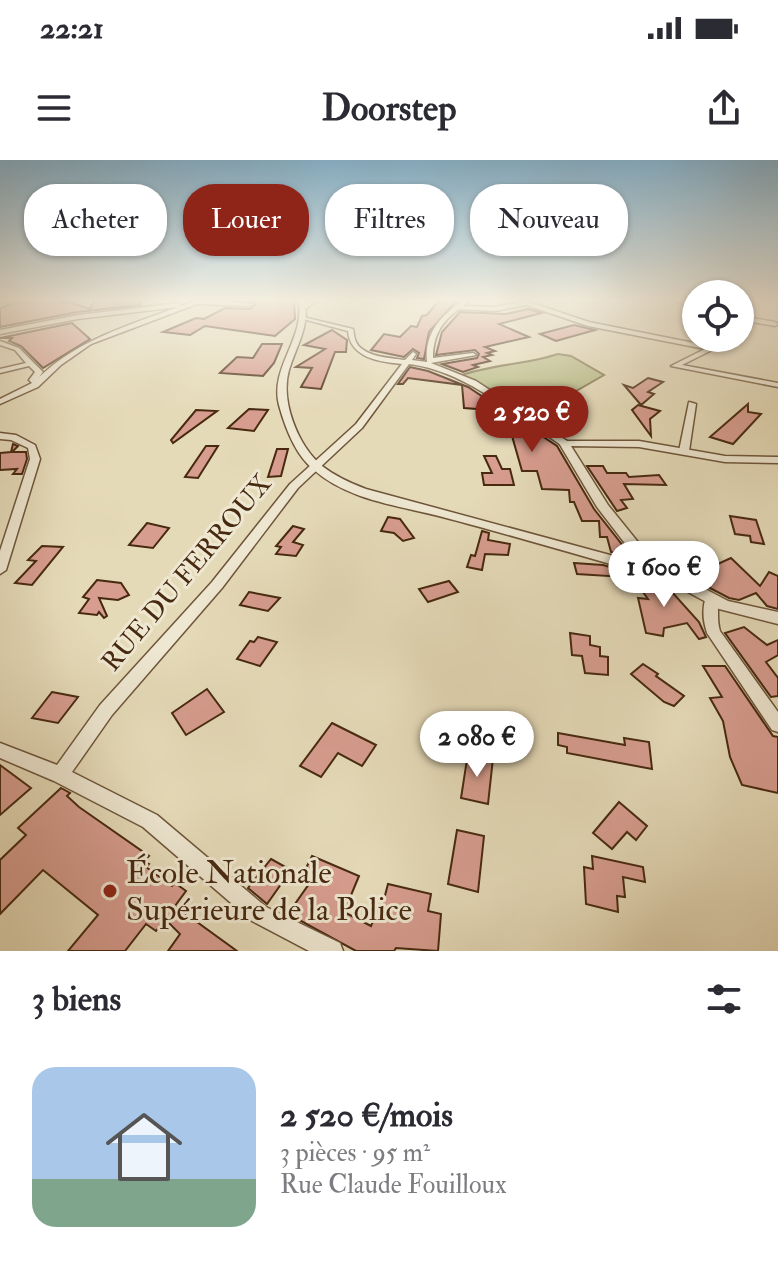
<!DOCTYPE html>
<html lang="fr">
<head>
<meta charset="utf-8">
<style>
  :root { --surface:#fff; --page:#f2f2f3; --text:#2b2b33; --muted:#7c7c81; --accent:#8f2418 }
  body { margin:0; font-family:"IM FELL Double Pica",serif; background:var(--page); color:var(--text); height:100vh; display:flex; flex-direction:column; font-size:30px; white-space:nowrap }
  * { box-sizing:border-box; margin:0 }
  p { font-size:26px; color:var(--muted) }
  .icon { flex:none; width:44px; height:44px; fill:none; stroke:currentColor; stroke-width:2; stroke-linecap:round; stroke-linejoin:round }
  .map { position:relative; height:791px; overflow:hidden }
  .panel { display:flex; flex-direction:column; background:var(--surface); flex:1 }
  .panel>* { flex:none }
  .banner { position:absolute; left:24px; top:24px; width:730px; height:72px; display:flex; gap:16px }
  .buttons { position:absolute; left:682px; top:120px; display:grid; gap:16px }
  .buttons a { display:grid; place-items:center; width:72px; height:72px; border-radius:50%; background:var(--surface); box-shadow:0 2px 6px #0004; font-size:40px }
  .price { position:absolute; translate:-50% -68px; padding:0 18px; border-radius:28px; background:#fff; color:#222; font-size:26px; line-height:52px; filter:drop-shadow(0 2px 4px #0008) }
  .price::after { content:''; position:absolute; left:50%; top:48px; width:24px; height:18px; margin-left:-12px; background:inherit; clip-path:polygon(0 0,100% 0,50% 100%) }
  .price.active { background:var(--accent); color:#fff }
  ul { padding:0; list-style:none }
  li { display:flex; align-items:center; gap:24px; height:200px; padding:0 32px }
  li span { display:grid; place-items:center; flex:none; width:224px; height:160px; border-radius:24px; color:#555 }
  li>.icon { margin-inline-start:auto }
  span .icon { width:96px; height:96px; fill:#fffc; stroke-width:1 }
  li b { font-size:34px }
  h2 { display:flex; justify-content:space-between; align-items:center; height:96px; padding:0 32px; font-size:34px }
  .tag { padding:0 28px; border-radius:32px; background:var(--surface); box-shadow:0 2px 6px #0004; font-size:28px; line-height:72px }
  .tag.active { background:var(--accent); color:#fff }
  .status { display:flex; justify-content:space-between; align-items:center; height:56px; padding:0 40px; background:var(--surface); direction:ltr }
  .status svg { height:22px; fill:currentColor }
  header { display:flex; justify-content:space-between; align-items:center; height:104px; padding:0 32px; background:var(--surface); font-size:36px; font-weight:700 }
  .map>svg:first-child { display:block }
</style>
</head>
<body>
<div class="status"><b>22:21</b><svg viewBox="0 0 49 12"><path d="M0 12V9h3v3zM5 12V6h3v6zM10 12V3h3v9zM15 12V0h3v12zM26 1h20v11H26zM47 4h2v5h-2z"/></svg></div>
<header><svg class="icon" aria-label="menu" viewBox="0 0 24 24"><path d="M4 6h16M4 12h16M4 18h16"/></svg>Doorstep<svg class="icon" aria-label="share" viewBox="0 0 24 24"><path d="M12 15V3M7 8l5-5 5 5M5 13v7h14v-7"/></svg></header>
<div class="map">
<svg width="778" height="791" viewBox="0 0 778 791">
  <rect width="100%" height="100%" fill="#e5dab8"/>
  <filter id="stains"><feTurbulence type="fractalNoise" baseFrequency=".0025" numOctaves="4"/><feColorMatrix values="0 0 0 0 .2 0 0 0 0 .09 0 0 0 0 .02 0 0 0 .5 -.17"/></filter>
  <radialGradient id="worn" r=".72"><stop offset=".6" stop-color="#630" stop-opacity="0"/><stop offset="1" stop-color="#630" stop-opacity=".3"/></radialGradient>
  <!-- green -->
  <path fill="#bcbd89" stroke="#82734c" stroke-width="2" d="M558,194L571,196L604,215L534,255L459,216C492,204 525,205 558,194Z"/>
  <!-- building -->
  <g fill="#d79d8f" stroke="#472910" stroke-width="2">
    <polygon points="57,139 63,144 69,142 90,149 95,139 140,139 140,145 78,152 0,167 0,148 16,143"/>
    <polygon points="242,139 294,139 295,159 275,176 205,166 190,175 163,172 196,158 204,159 225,148 250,149 256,144"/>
    <polygon points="440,139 456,141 429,172 424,199 417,198 419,193 413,189 404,197 371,190 384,174 400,177 411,166 417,167 422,156 427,155"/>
    <polygon points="528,149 542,153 499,164 529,177 485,187 495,191 487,193 492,195 483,197 490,201 473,205 478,207 463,212 442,204 477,198 479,194 475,190 436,195 442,172 460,152 506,154"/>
    <polygon points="72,163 90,179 43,208 21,186 9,181 12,178 0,178"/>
    <polygon points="574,165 595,170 556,181 540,174"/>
    <polygon points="332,170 347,180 346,192 335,192 321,229 301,227 312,208 296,207 325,189 304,185"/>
    <polygon points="262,184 282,184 274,203 263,216 220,213 237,197 253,198"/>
    <polygon points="410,207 428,211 468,227 557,286 594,349 631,396 611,392 607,377 600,377 599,361 582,361 574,342 570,342 569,330 542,329 537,311 522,311 512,276 507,277 497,258 490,257 477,249 464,248 462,225 408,218 403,224 398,224"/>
    <polygon points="648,218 663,222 648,232 654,234 641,245 624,225 633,228"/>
    <polygon points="748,244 748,252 761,254 733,284 710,277"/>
    <polygon points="638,245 660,251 650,259 651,276 632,250"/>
    <polygon points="249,249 268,250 254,271 228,268"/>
    <polygon points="196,250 217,251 173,283 171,280"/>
    <polygon points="554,250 574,258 556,266 571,272 565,276 539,259"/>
    <polygon points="13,284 18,286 12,292 26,292 27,299 22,314 13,314 17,309 0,310 0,293 11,292"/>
    <polygon points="206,286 218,286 198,318 185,317"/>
    <polygon points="277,289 288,289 281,316 268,317"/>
    <polygon points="484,296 496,296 502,309 510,309 514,325 484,325 482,313 492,313"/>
    <polygon points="587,306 603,306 607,313 626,313 629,317 659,315 666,325 624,324 633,339 621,340 627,348 617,351"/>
    <polygon points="730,356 756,360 764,384 751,382 750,376 735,374"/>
    <polygon points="388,357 400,359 414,378 403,381 394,373 381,371"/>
    <polygon points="147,363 169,368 153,388 129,385"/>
    <polygon points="293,366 304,369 293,382 303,385 296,396 276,394 281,387 276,386"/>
    <polygon points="482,371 489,373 488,380 510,384 508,395 485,394 482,410 467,407 471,395 475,396"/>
    <polygon points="42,386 63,387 32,425 15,423 36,401 28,400"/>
    <polygon points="731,398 760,426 769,412 778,416 778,449 767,446 756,433 739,440 729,438 689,417"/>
    <polygon points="574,403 603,405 620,410 624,417 577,414"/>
    <polygon points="652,416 663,422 699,462 706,477 699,479 687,463 664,468 663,476 646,473 638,438 648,439 634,420"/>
    <polygon points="97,420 121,423 129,435 118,440 99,438 107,456 104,458 99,452 97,455 79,453 89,439 83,437"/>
    <polygon points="449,421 458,432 428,442 419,429"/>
    <polygon points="249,432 280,438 268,451 240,445"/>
    <polygon points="744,467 767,485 778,480 778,495 766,502 778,518 778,536 771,537 725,473"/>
    <polygon points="570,473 590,476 590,485 600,487 600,496 608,497 608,515 585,513 582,496 572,495"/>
    <polygon points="258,477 277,482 260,506 237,499 250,481 254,482"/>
    <polygon points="643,504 658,514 656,516 684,536 674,546 664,542 631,514"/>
    <polygon points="703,506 725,506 773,576 778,577 778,633 742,625 730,597 723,561 710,538 722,537"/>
    <polygon points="207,529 224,552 186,575 172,553"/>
    <polygon points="52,532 78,537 58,563 32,558"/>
    <polygon points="434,562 460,569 458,581 432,574"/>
    <polygon points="332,563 376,585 362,606 338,593 321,617 300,606"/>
    <polygon points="558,573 625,585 624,578 649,582 652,609 567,593 567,587 558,585"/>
    <polygon points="468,593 493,598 488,644 461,638"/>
    <polygon points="0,605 31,628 0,655"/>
    <polygon points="61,628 70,633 67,636 79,647 149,696 144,701 149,704 146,707 172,726 175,723 186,731 175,746 237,791 168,791 180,774 165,759 156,771 146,764 125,791 68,791 98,755 43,710 0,754 0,700 26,675 18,668"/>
    <polygon points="619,642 647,666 636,680 627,672 612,689 593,673"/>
    <polygon points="457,670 484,676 478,732 448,724"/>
    <polygon points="312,696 359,716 344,752 371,766 379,746 382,747 388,724 431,734 428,751 441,754 438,791 396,788 394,791 356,791 288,754 311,721 302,716"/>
    <polygon points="592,696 643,707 645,722 623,717 625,737 617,736 618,752 586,744 584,707 593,709"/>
    <polygon points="271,699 291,710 267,744 248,728"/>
  </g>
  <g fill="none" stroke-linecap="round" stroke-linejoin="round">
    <defs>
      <g id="minor">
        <path d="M198,139L253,144L250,146L197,144L91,184L61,205L38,227L0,244V239L32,223L29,220L35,212L29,206L0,213V209L26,203L15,190L0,185V181L19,188L43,212L39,217C80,179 127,166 178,147L78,159L0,174V170L78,155L179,143L181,146Z"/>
        <polygon points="311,139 318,139 307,148 303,148 303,146"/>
        <path d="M465,139H472L463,146L495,147L526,141L589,162L714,187V189L682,205L778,223V227L671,206L705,189L588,166L526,145L495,151L459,149C441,162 433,176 433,198L473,193L476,195L431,203L476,221L567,281V285H561C516,255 463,210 409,204L362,268L298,328L222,428L112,555L72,612L157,655L266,747L340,783L343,791H309L252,761L143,667L54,621L0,598V583L57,605L100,545L212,422L290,324L356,264L402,204C380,202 350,198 348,171L303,159V157L353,169C354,173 354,178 356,182C363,197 391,198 405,200L413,192L416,194L412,200L427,202C424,172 442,155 465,139Z"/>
        <polygon points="668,139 678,139 696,144 696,148"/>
        <polygon points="740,156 775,162 778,164 775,166 740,160"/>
        <polygon points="689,242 696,244 689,291 684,294 679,291"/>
        <polygon points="0,273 16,275 35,285 40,299 6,410 0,414 0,391 30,299 28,288 11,280 0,279"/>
        <path d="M711,435L716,437C720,447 716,459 720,471L778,552V572L772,570L707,473C703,461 702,448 706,437Z"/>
      </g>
      <g id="tertiary">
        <polygon points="0,139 18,139 0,143"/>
        <path d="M298,139H304C311,165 296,186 289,210C280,241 298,286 322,306C335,316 350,323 366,329L621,398L637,399L597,347L559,283L560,281H639L725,296L778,297V303L725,302L639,287L571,286L608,345L654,402L728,441L778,452V464L719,449L646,409L621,407C564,391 507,374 450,359C405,346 349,342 313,309C295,294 285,267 279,245C269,207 307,177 298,139Z"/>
      </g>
    </defs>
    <!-- minor casing -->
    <use href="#minor" stroke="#6e553a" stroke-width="3"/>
    <!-- tertiary casing -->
    <use href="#tertiary" stroke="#6e553a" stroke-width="3"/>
    <!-- minor -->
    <use href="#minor" fill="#eee7d1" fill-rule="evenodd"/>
    <!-- tertiary -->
    <use href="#tertiary" fill="#eee7d1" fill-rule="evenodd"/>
  </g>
  <!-- sky -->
  <linearGradient id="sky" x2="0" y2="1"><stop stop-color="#87b6d2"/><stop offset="0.56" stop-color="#f3eedf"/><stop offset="1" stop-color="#f3eedf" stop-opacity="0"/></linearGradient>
  <rect width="778" height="250" fill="url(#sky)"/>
  <!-- markers -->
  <circle fill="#8f2418" stroke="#eee7d1" stroke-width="3" cx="110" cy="731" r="8"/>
  <g text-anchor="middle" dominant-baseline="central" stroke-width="6" stroke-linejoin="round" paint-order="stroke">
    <!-- street labels -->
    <g font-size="26" fill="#472910" stroke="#eee7d1">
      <text transform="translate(187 413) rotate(-50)">RUE DU FERROUX</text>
    </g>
    <!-- near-poi labels -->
    <g font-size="32" fill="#472910" stroke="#eee7d1" text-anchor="start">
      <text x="126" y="713">École Nationale<tspan x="126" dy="37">Supérieure de la Police</tspan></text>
    </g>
  </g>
  <rect width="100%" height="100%" filter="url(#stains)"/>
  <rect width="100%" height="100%" fill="url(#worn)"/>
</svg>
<div class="buttons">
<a><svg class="icon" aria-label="locate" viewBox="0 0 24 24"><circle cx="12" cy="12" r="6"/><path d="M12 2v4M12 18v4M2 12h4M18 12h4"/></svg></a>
</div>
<b class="price active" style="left:532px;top:294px">2 520 €</b>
<b class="price" style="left:664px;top:449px">1 600 €</b>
<b class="price" style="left:477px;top:619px">2 080 €</b>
<div class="banner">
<a class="tag">Acheter</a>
<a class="tag active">Louer</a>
<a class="tag">Filtres</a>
<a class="tag">Nouveau</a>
</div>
</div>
<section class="panel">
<h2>3 biens<svg class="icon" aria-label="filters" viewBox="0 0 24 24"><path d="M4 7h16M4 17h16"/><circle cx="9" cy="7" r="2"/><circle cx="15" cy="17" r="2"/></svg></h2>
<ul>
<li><span style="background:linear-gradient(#a9c7e8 70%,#7fa58c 0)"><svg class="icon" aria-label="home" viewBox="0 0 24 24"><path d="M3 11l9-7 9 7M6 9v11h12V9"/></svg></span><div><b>2 520 €/mois</b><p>3 pièces · 95 m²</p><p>Rue Claude Fouilloux</p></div></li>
</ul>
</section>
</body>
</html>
